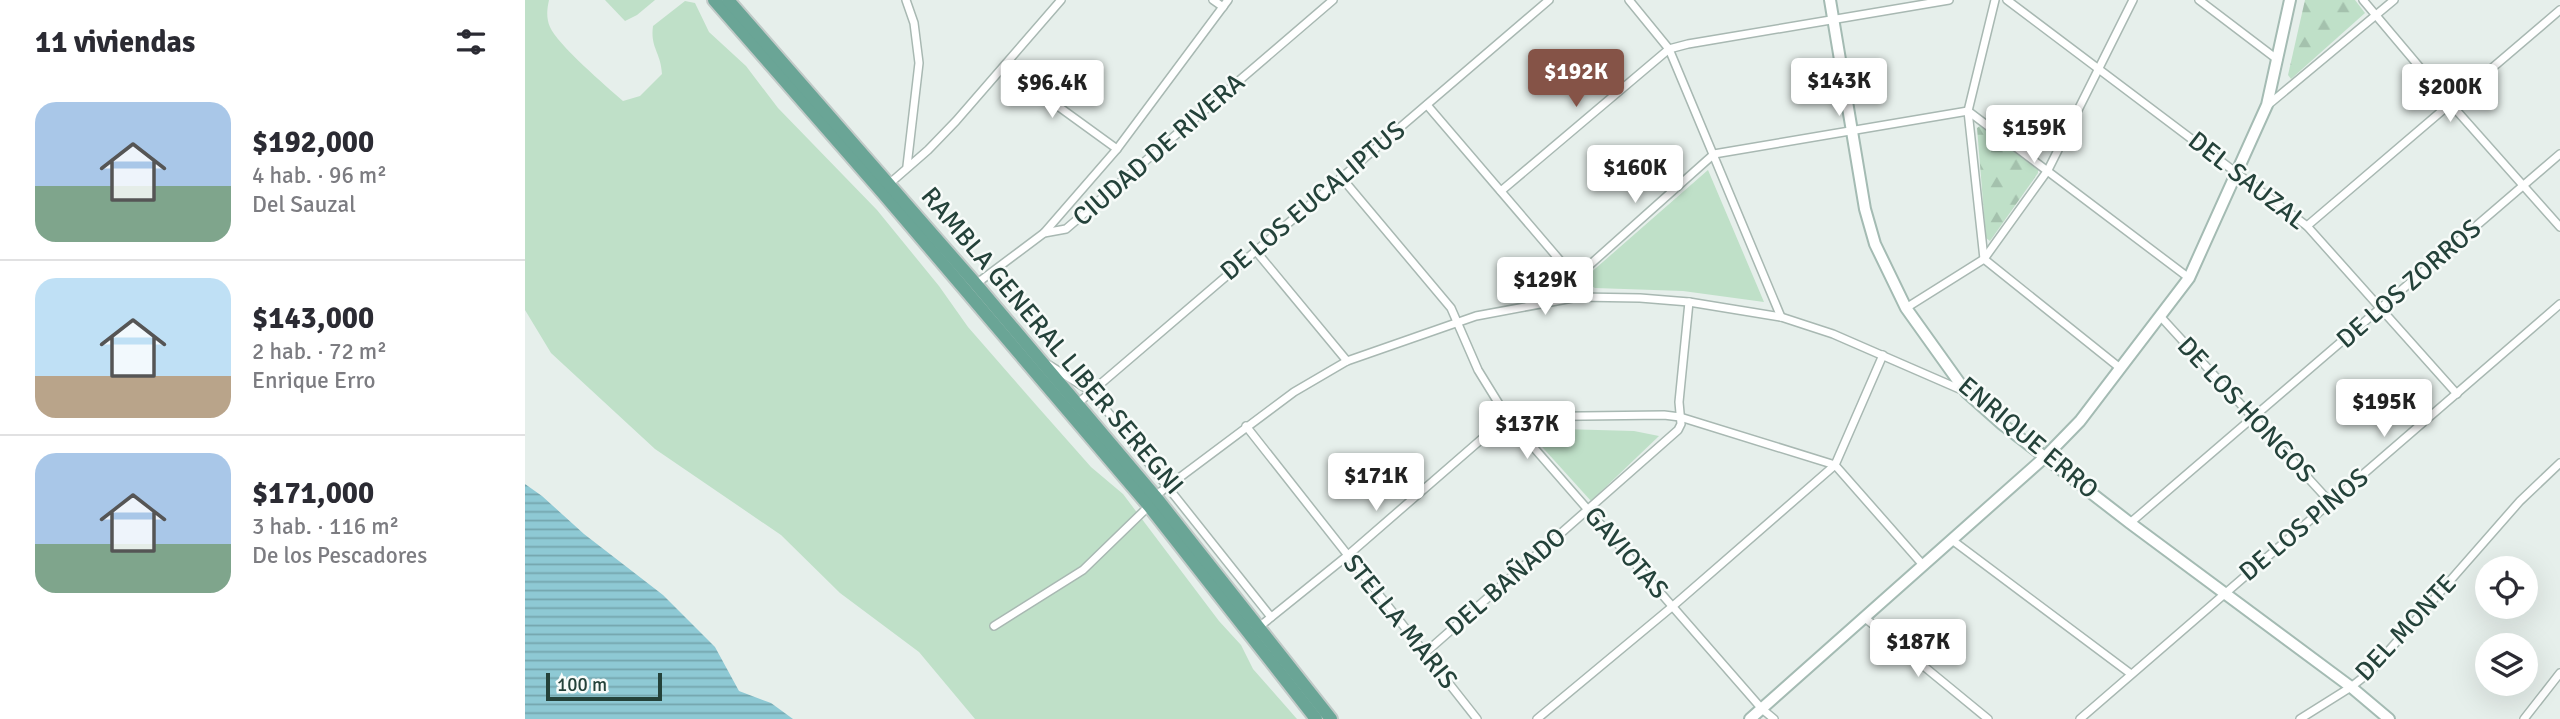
<!DOCTYPE html>
<html lang="es">
<head>
<meta charset="utf-8">
<style>
  :root { --surface:#fff; --page:#f2f2f3; --text:#2b2b33; --muted:#7c7c81; --line:#e1e1e2; --accent:#855347 }
  body { margin:0; font-family:Signika,sans-serif; background:var(--page); color:var(--text); height:100vh; display:flex; flex-direction:column; font-size:26px; white-space:nowrap }
  * { box-sizing:border-box; margin:0 }
  p { font-size:23px; color:var(--muted) }
  .icon { flex:none; width:38px; height:38px; fill:none; stroke:currentColor; stroke-width:2; stroke-linecap:round; stroke-linejoin:round }
  .map { position:relative; flex:1; overflow:hidden }
  .drawer { display:flex; flex-direction:column; background:var(--surface); width:525px }
  .drawer>* { flex:none }
  .buttons { position:absolute; left:1950px; top:556px; display:grid; gap:14px }
  .buttons a { display:grid; place-items:center; width:63px; height:63px; border-radius:50%; background:var(--surface); box-shadow:0 7px 28px #0002; font-size:35px }
  .scale { position:absolute; left:21px; bottom:18px; width:116px; box-sizing:border-box; padding-left:7px; border:4px solid #24423a; border-top:0; font-size:19px; line-height:24px; white-space:nowrap; color:#24423a; -webkit-text-stroke:5px #f7fbf9; paint-order:stroke }
  .price { position:absolute; translate:-50% -60px; padding:0 16px; border-radius:7px; background:#fff; color:#222; font-size:23px; line-height:46px; filter:drop-shadow(0 2px 4px #0008) }
  .price::after { content:''; position:absolute; left:50%; top:42px; width:21px; height:16px; margin-left:-10px; background:inherit; clip-path:polygon(0 0,100% 0,50% 100%) }
  .price.active { background:var(--accent); color:#fff }
  ul { padding:0; list-style:none }
  li { display:flex; align-items:center; gap:21px; height:175px; padding:0 35px }
  li+li { border-top:2px solid var(--line) }
  li span { display:grid; place-items:center; flex:none; width:196px; height:140px; border-radius:21px; color:#555 }
  li>.icon { margin-inline-start:auto }
  span .icon { width:84px; height:84px; fill:#fffc; stroke-width:1 }
  li b { font-size:30px }
  h2 { display:flex; justify-content:space-between; align-items:center; height:84px; padding:0 35px; font-size:30px }
  main { display:flex; flex:1; min-height:0 }
  .map>svg:first-child { display:block }
</style>
</head>
<body>
<main>
<section class="drawer">
<h2>11 viviendas<svg class="icon" aria-label="filters" viewBox="0 0 24 24"><path d="M4 7h16M4 17h16"/><circle cx="9" cy="7" r="2"/><circle cx="15" cy="17" r="2"/></svg></h2>
<ul>
<li><span style="background:linear-gradient(#a9c7e8 60%,#7fa58c 0)"><svg class="icon" aria-label="home" viewBox="0 0 24 24"><path d="M3 11l9-7 9 7M6 9v11h12V9"/></svg></span><div><b>$192,000</b><p>4 hab. · 96 m²</p><p>Del Sauzal</p></div></li>
<li><span style="background:linear-gradient(#bfe0f5 70%,#b9a48a 0)"><svg class="icon" aria-label="home" viewBox="0 0 24 24"><path d="M3 11l9-7 9 7M6 9v11h12V9"/></svg></span><div><b>$143,000</b><p>2 hab. · 72 m²</p><p>Enrique Erro</p></div></li>
<li><span style="background:linear-gradient(#a9c7e8 65%,#7fa58c 0)"><svg class="icon" aria-label="home" viewBox="0 0 24 24"><path d="M3 11l9-7 9 7M6 9v11h12V9"/></svg></span><div><b>$171,000</b><p>3 hab. · 116 m²</p><p>De los Pescadores</p></div></li>
</ul>
</section>
<div class="map">
<svg width="2035" height="719" viewBox="0 0 2035 719">
  <defs>
    <pattern id="forest-firs" width="22" height="20" patternUnits="userSpaceOnUse" patternTransform="scale(1.75)"><rect width="22" height="20" fill="#bfe0c8"/><path d="M5 1l3.5 6h-7zM16 11l3.5 6h-7z" fill="#a4c1ad"/></pattern>
    <pattern id="water-rules" width="6" height="5" patternUnits="userSpaceOnUse" patternTransform="scale(1.75)"><rect width="6" height="5" fill="#8ec9d4"/><path d="M0 2.5h6" fill="none" stroke="#74a5ad"/></pattern>
  </defs>
  <rect width="100%" height="100%" fill="#e6efeb"/>
  <!-- green -->
  <g fill="#bfe0c8">
    <path d="M0,0H24C22,9 21,18 25,27C32,44 82,87 98,101L115,96L137,74C136,52 125,48 128,26L160,1L170,3L184,32L221,66L253,108L352,210L414,286L443,327L512,406L566,467L598,494L694,621L716,645L728,669L772,719H450L394,652L315,593L256,535L130,449L26,353L0,310Z"/>
    <polygon points="80,0 130,0 112,15 100,21"/>
    <polygon points="1183,170 1239,302 1158,291 1070,288 1063,284 1063,275"/>
    <polygon points="1000,428 1109,431 1134,436 1066,501"/>
  </g>
  <!-- forest -->
  <g fill="url(#forest-firs)">
    <polygon points="1780,0 1830,0 1840,13 1766,79 1763,75"/>
    <polygon points="1455,126 1513,170 1513,173 1465,241 1461,238 1452,128"/>
  </g>
  <!-- water -->
  <polygon fill="url(#water-rules)" points="0,484 17,496 59,534 138,595 190,647 214,691 246,703 268,719 0,719"/>
  <g fill="none" stroke-linecap="round" stroke-linejoin="round">
    <defs>
      <g id="street">
        <polyline points="381,0 389,23 394,63 382,166"/>
        <polyline points="688,0 698,7"/>
        <polyline points="1104,0 1144,49 1256,317"/>
        <polyline points="1470,0 1443,111 1459,259 1595,368"/>
        <polyline points="1482,0 1782,226 1932,394"/>
        <polyline points="1674,0 1753,60"/>
        <polyline points="1838,0 1924,102 2035,227"/>
        <polyline points="479,67 592,149"/>
        <polyline points="902,105 1050,278 1053,297"/>
        <polyline points="1743,105 1869,0"/>
        <polyline points="816,177 926,308 953,370 982,417 1237,709 1249,719"/>
        <polyline points="364,184 403,150 431,121 536,0"/>
        <polyline points="976,191 1144,49 1163,44 1424,0"/>
        <polyline points="1782,226 2035,10"/>
        <polyline points="519,233 592,149 703,0"/>
        <polyline points="730,250 822,361"/>
        <polyline points="1050,278 1189,154 1443,111 1664,278"/>
        <polyline points="451,284 519,233 541,229 808,0"/>
        <polyline points="1381,308 1459,259 1523,170 1608,0"/>
        <polyline points="1635,316 1806,503"/>
        <polyline points="524,365 567,392 746,617"/>
        <polyline points="552,404 1024,0"/>
        <polyline points="721,426 952,719"/>
        <polyline points="630,496 769,392 822,361 951,316 1053,297 1115,298 1164,302 1256,317 1308,334 1439,391"/>
        <polyline points="1605,523 2035,154"/>
        <polyline points="1427,540 1606,674"/>
        <polyline points="1340,618 1463,719"/>
        <polyline points="469,626 558,570 624,506"/>
        <polyline points="734,627 822,556 982,417 1139,415 1155,417 1310,465 1398,565"/>
        <polyline points="900,653 1153,430 1156,424 1154,402 1164,302"/>
        <polyline points="1012,719 1148,606 1310,465 1358,355"/>
        <polyline points="1555,719 2035,304"/>
        <polyline points="1775,719 1826,687 1845,672 1995,501 2035,463"/>
        <polyline points="1999,719 2035,673"/>
      </g>
      <g id="secondary">
        <polyline points="1305,0 1340,209 1350,244 1381,308 1441,392 1477,424 1605,523 1826,687 1864,719"/>
        <polyline points="1225,719 1520,457 1555,421 1664,278 1742,105 1765,0"/>
      </g>
      <g id="primary">
        <polyline points="189,0 356,191 624,506 791,719"/>
        <polyline points="203,0 451,284 630,496 806,719"/>
      </g>
    </defs>
    <!-- street casing -->
    <use href="#street" stroke="#a8b8b2" stroke-width="10"/>
    <!-- secondary casing -->
    <use href="#secondary" stroke="#a4bbb3" stroke-width="14"/>
    <!-- primary casing -->
    <use href="#primary" stroke="#c2cac8" stroke-width="16"/>
    <!-- street -->
    <use href="#street" stroke="#fff" stroke-width="7"/>
    <!-- secondary -->
    <use href="#secondary" stroke="#fff" stroke-width="10"/>
    <!-- primary -->
    <use href="#primary" stroke="#6aa596" stroke-width="12"/>
  </g>
  <g text-anchor="middle" dominant-baseline="central" stroke-width="5" stroke-linejoin="round" paint-order="stroke">
    <!-- street labels -->
    <g font-size="26" fill="#24423a" stroke="#f7fbf9">
      <text transform="translate(634 150) rotate(-41)">CIUDAD DE RIVERA</text>
      <text transform="translate(1722 181) rotate(38)">DEL SAUZAL</text>
      <text transform="translate(788 201) rotate(-40)">DE LOS EUCALIPTUS</text>
      <text transform="translate(1884 284) rotate(-41)">DE LOS ZORROS</text>
      <text transform="translate(527 341) rotate(50)">RAMBLA GENERAL LIBER SEREGNI</text>
      <text transform="translate(1721 410) rotate(47)">DE LOS HONGOS</text>
      <text transform="translate(1503 438) rotate(40)">ENRIQUE ERRO</text>
      <text transform="translate(1779 525) rotate(-40)">DE LOS PINOS</text>
      <text transform="translate(1101 553) rotate(49)">GAVIOTAS</text>
      <text transform="translate(981 582) rotate(-41)">DEL BAÑADO</text>
      <text transform="translate(875 622) rotate(51)">STELLA MARIS</text>
      <text transform="translate(1881 628) rotate(-47)">DEL MONTE</text>
    </g>
  </g>
</svg>
<div class="buttons">
<a><svg class="icon" aria-label="locate" viewBox="0 0 24 24"><circle cx="12" cy="12" r="6"/><path d="M12 2v4M12 18v4M2 12h4M18 12h4"/></svg></a>
<a><svg class="icon" aria-label="layers" viewBox="0 0 24 24"><path d="M12 4l9 5-9 5-9-5zM3 14l9 5 9-5"/></svg></a>
</div>
<div class="scale">100 m</div>
<b class="price active" style="left:1051px;top:109px">$192K</b>
<b class="price" style="left:1314px;top:118px">$143K</b>
<b class="price" style="left:527px;top:120px">$96.4K</b>
<b class="price" style="left:1925px;top:124px">$200K</b>
<b class="price" style="left:1509px;top:165px">$159K</b>
<b class="price" style="left:1110px;top:205px">$160K</b>
<b class="price" style="left:1020px;top:317px">$129K</b>
<b class="price" style="left:1859px;top:439px">$195K</b>
<b class="price" style="left:1002px;top:461px">$137K</b>
<b class="price" style="left:851px;top:513px">$171K</b>
<b class="price" style="left:1393px;top:679px">$187K</b>
</div>
</main>
</body>
</html>
